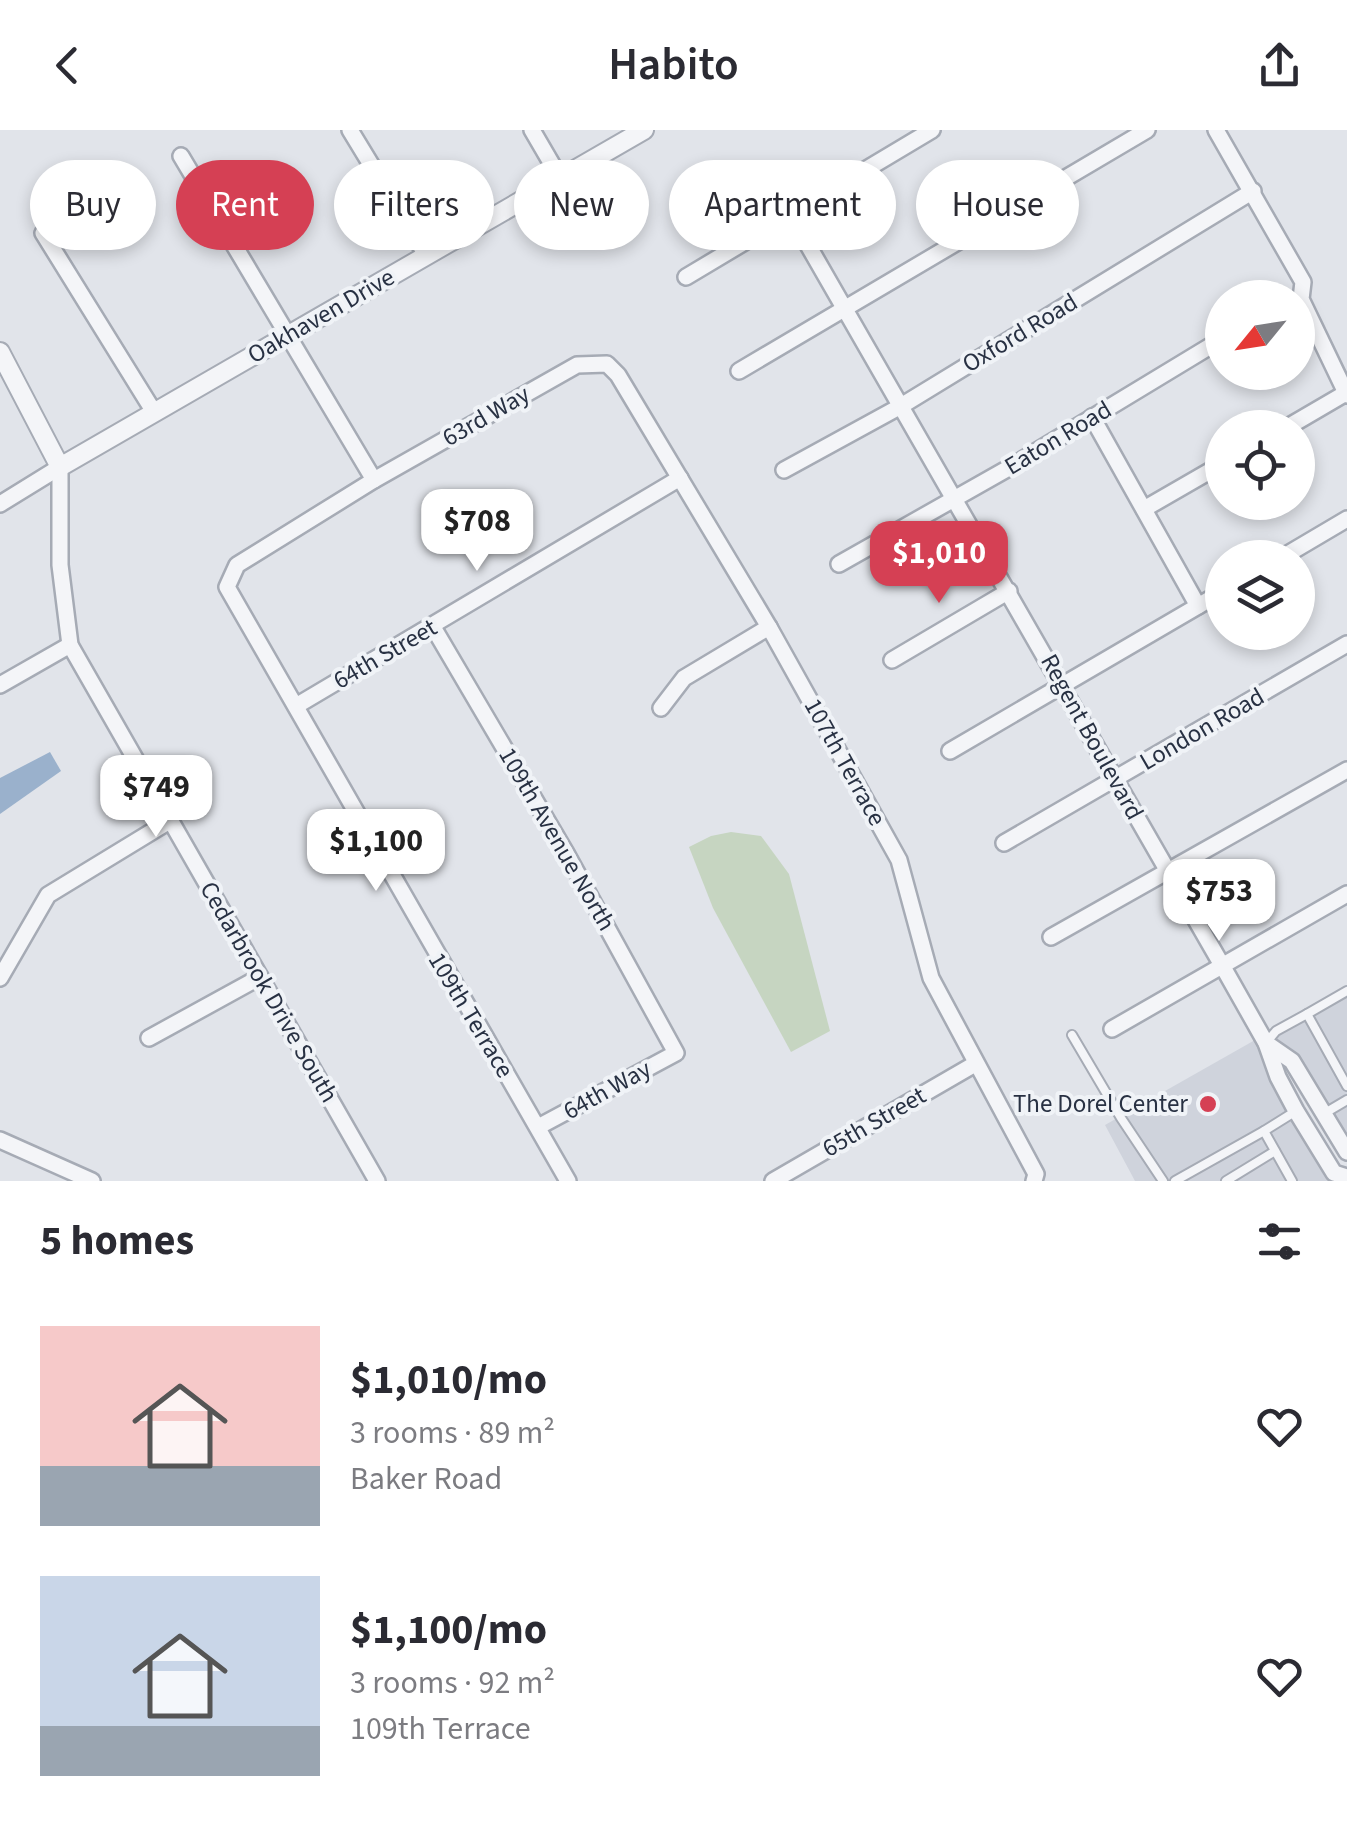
<!DOCTYPE html>
<html lang="en">
<head>
<meta charset="utf-8">
<style>
  :root { --surface:#fff; --page:#f2f2f3; --text:#2b2b33; --muted:#7c7c81; --accent:#d54054 }
  body { margin:0; font-family:"Source Sans 3",sans-serif; background:var(--page); color:var(--text); height:100vh; display:flex; flex-direction:column; font-size:38px; white-space:nowrap }
  * { box-sizing:border-box; margin:0 }
  p { font-size:32px; color:var(--muted) }
  .icon { flex:none; width:55px; height:55px; fill:none; stroke:currentColor; stroke-width:2; stroke-linecap:round; stroke-linejoin:round }
  .map { position:relative; height:1051px; overflow:hidden }
  .drawer { display:flex; flex-direction:column; background:var(--surface); flex:1 }
  .drawer>* { flex:none }
  .top-card { position:absolute; left:30px; top:30px; width:1288px; height:90px; display:flex; gap:20px }
  .needle { width:65px; rotate:240deg }
  .tools { position:absolute; left:1205px; top:150px; display:grid; gap:20px }
  .tools a { display:grid; place-items:center; width:110px; height:110px; border-radius:50%; background:var(--surface); box-shadow:0 5px 15px #0003; font-size:50px }
  .price { position:absolute; translate:-50% -85px; padding:0 22px; border-radius:20px; background:#fff; color:#222; font-size:32px; line-height:65px; filter:drop-shadow(0 2px 5px #0008) }
  .price::after { content:''; position:absolute; left:50%; top:60px; width:30px; height:22px; margin-left:-15px; background:inherit; clip-path:polygon(0 0,100% 0,50% 100%) }
  .price.selected { background:var(--accent); color:#fff }
  ul { padding:0; list-style:none }
  li { display:flex; align-items:center; gap:30px; height:250px; padding:0 40px }
  li span { display:grid; place-items:center; flex:none; width:280px; height:200px; border-radius:0px; color:#555 }
  li>.icon { margin-inline-start:auto }
  span .icon { width:120px; height:120px; fill:#fffc; stroke-width:1 }
  li b { font-size:42px }
  h2 { display:flex; justify-content:space-between; align-items:center; height:120px; padding:0 40px; font-size:42px }
  .tag { padding:0 35px; border-radius:45px; background:var(--surface); box-shadow:0 5px 15px #0003; font-size:35px; line-height:90px }
  .tag.selected { background:var(--accent); color:#fff }
  header { display:flex; justify-content:space-between; align-items:center; height:130px; padding:0 40px; background:var(--surface); font-size:45px; font-weight:600 }
  .map>svg:first-child { display:block }
</style>
</head>
<body>
<header><svg class="icon" aria-label="back" viewBox="0 0 24 24"><path d="M15 5l-7 7 7 7"/></svg>Habito<svg class="icon" aria-label="share" viewBox="0 0 24 24"><path d="M12 15V3M7 8l5-5 5 5M5 13v7h14v-7"/></svg></header>
<div class="map">
<svg width="1347" height="1051" viewBox="0 0 1347 1051">
  <rect width="100%" height="100%" fill="#e1e4ea"/>
  <!-- built -->
  <g fill="#cfd3dc">
    <polygon points="1347,856 1347,1007 1299,927 1269,902"/>
    <polygon points="1255,910 1289,985 1327,1047 1333,1051 1135,1051 1105,995"/>
  </g>
  <!-- green -->
  <polygon fill="#c6d5c1" points="731,702 761,706 789,744 830,901 791,922 713,778 689,717 711,706"/>
  <!-- water -->
  <polygon fill="#9ab1cc" points="50,622 61,641 0,684 0,648"/>
  <g fill="none" stroke-linecap="round" stroke-linejoin="round">
    <defs>
      <g id="service">
        <polyline points="1307,884 1347,861"/>
        <polyline points="1072,905 1121,988 1163,1051"/>
        <polyline points="1266,913 1276,901 1307,884 1347,956"/>
        <polyline points="1325,983 1347,970"/>
        <polyline points="1175,1051 1264,1001"/>
        <polyline points="1226,1051 1275,1021"/>
        <polyline points="1292,1051 1264,1001 1296,981"/>
      </g>
      <g id="minor">
        <polyline points="350,0 426,125"/>
        <polyline points="532,0 560,48"/>
        <polyline points="1216,0 1303,152 1301,169 1347,265"/>
        <polyline points="181,26 374,350"/>
        <polyline points="766,42 1223,837 1266,913 1278,947 1296,981 1334,1043 1347,1047"/>
        <polyline points="43,103 154,282"/>
        <polyline points="686,147 932,0"/>
        <polyline points="739,241 1147,0"/>
        <polyline points="1092,287 1198,476"/>
        <polyline points="1286,298 1346,263"/>
        <polyline points="60,337 60,435 70,515 377,1051"/>
        <polyline points="784,340 901,276 1253,61"/>
        <polyline points="0,374 60,337"/>
        <polyline points="1144,379 1222,334"/>
        <polyline points="1281,428 1347,389"/>
        <polyline points="839,434 1014,335 1222,209"/>
        <polyline points="433,497 566,723 676,923 538,997"/>
        <polyline points="892,530 1009,461"/>
        <polyline points="0,555 70,515"/>
        <polyline points="296,576 680,348"/>
        <polyline points="661,578 684,548 769,497"/>
        <polyline points="950,621 1222,462"/>
        <polyline points="1004,713 1347,514"/>
        <polyline points="1051,807 1347,640"/>
        <polyline points="0,848 48,765 171,690"/>
        <polyline points="1112,899 1347,764"/>
        <polyline points="149,908 260,847"/>
        <polyline points="1266,913 1292,931 1347,1022"/>
        <polyline points="0,1010 92,1051"/>
        <polyline points="568,1051 227,457 237,435 374,350 577,235 607,234 618,245 769,497 899,730 931,848 1036,1044 1034,1051"/>
        <polyline points="773,1051 975,934"/>
      </g>
      <polyline id="tertiary" points="0,222 60,337 644,0"/>
    </defs>
    <!-- service casing -->
    <use href="#service" stroke="#a6abb5" stroke-width="12"/>
    <!-- minor casing -->
    <use href="#minor" stroke="#a6abb5" stroke-width="20"/>
    <!-- tertiary casing -->
    <use href="#tertiary" stroke="#a6abb5" stroke-width="22"/>
    <!-- service -->
    <use href="#service" stroke="#f4f5f8" stroke-width="8"/>
    <!-- minor -->
    <use href="#minor" stroke="#f4f5f8" stroke-width="15"/>
    <!-- tertiary -->
    <use href="#tertiary" stroke="#f4f5f8" stroke-width="18"/>
  </g>
  <!-- markers -->
  <circle fill="#d54054" stroke="#f0f3f7" stroke-width="4" cx="1208" cy="974" r="10"/>
  <g text-anchor="middle" dominant-baseline="central" stroke-width="8" stroke-linejoin="round" paint-order="stroke">
    <!-- street labels -->
    <g font-size="25" fill="#283143" stroke="#f0f3f7">
      <text transform="translate(321 186) rotate(-30)">Oakhaven Drive</text>
      <text transform="translate(1020 203) rotate(-31)">Oxford Road</text>
      <text transform="translate(486 286) rotate(-30)">63rd Way</text>
      <text transform="translate(1058 308) rotate(-31)">Eaton Road</text>
      <text transform="translate(385 524) rotate(-30)">64th Street</text>
      <text transform="translate(1202 599) rotate(-30)">London Road</text>
      <text transform="translate(1092 607) rotate(61)">Regent Boulevard</text>
      <text transform="translate(845 632) rotate(61)">107th Terrace</text>
      <text transform="translate(557 709) rotate(60)">109th Avenue North</text>
      <text transform="translate(269 862) rotate(60)">Cedarbrook Drive South</text>
      <text transform="translate(471 885) rotate(59)">109th Terrace</text>
      <text transform="translate(607 960) rotate(-29)">64th Way</text>
      <text transform="translate(874 992) rotate(-30)">65th Street</text>
    </g>
    <!-- poi labels -->
    <g font-size="25" fill="#283143" stroke="#f0f3f7" text-anchor="end">
      <text x="1188" y="974">The Dorel Center</text>
    </g>
  </g>
</svg>
<div class="tools">
<a><svg class="needle" viewBox="-14 -14 28 28"><path d="M0-13l5 13h-10z" fill="#e53935"/><path d="M0 13l5-13h-10z" fill="#7c7c81"/></svg></a>
<a><svg class="icon" aria-label="locate" viewBox="0 0 24 24"><circle cx="12" cy="12" r="6"/><path d="M12 2v4M12 18v4M2 12h4M18 12h4"/></svg></a>
<a><svg class="icon" aria-label="layers" viewBox="0 0 24 24"><path d="M12 4l9 5-9 5-9-5zM3 14l9 5 9-5"/></svg></a>
</div>
<b class="price" style="left:477px;top:444px">$708</b>
<b class="price selected" style="left:939px;top:476px">$1,010</b>
<b class="price" style="left:156px;top:710px">$749</b>
<b class="price" style="left:376px;top:764px">$1,100</b>
<b class="price" style="left:1219px;top:814px">$753</b>
<div class="top-card">
<a class="tag">Buy</a>
<a class="tag selected">Rent</a>
<a class="tag">Filters</a>
<a class="tag">New</a>
<a class="tag">Apartment</a>
<a class="tag">House</a>
</div>
</div>
<section class="drawer">
<h2>5 homes<svg class="icon" aria-label="filters" viewBox="0 0 24 24"><path d="M4 7h16M4 17h16"/><circle cx="9" cy="7" r="2"/><circle cx="15" cy="17" r="2"/></svg></h2>
<ul>
<li><span style="background:linear-gradient(#f6c9c9 70%,#9aa5b1 0)"><svg class="icon" aria-label="home" viewBox="0 0 24 24"><path d="M3 11l9-7 9 7M6 9v11h12V9"/></svg></span><div><b>$1,010/mo</b><p>3 rooms · 89 m²</p><p>Baker Road</p></div><svg class="icon" aria-label="heart" viewBox="0 0 24 24"><path d="M12 20l-8-8c-3-5 5-10 8-4 3-6 11-1 8 4z"/></svg></li>
<li><span style="background:linear-gradient(#c9d6e8 75%,#9aa5b1 0)"><svg class="icon" aria-label="home" viewBox="0 0 24 24"><path d="M3 11l9-7 9 7M6 9v11h12V9"/></svg></span><div><b>$1,100/mo</b><p>3 rooms · 92 m²</p><p>109th Terrace</p></div><svg class="icon" aria-label="heart" viewBox="0 0 24 24"><path d="M12 20l-8-8c-3-5 5-10 8-4 3-6 11-1 8 4z"/></svg></li>
</ul>
</section>
</body>
</html>
